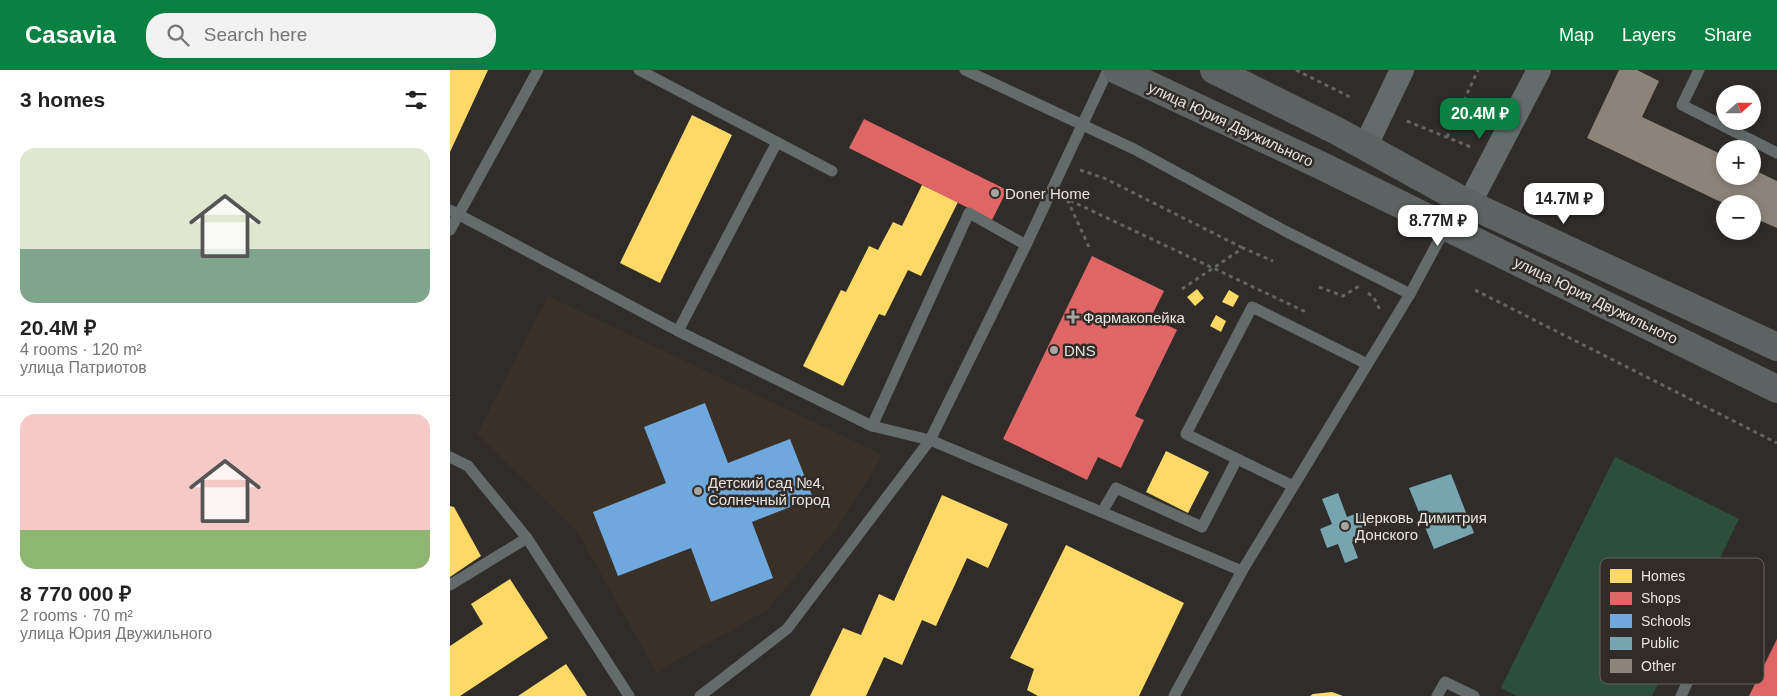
<!DOCTYPE html>
<html lang="en">
<head>
<meta charset="utf-8">
<style>
  :root { --surface:#fff; --page:#f2f2f2; --text:#222; --muted:#767676; --line:#e0e0e0; --accent:#0b8043 }
  body { margin:0; font-family:Arial,sans-serif; background:var(--page); color:var(--text); height:100vh; display:flex; flex-direction:column; font-size:19px; white-space:nowrap }
  * { box-sizing:border-box; margin:0 }
  p { font-size:16px; color:var(--muted) }
  .icon { flex:none; width:28px; height:28px; fill:none; stroke:currentColor; stroke-width:2; stroke-linecap:round; stroke-linejoin:round }
  .map { position:relative; flex:1; overflow:hidden }
  .drawer { display:flex; flex-direction:column; background:var(--surface); width:450px }
  .drawer>* { flex:none }
  .needle { width:32px; rotate:69deg }
  .buttons { position:absolute; left:1266px; top:15px; display:grid; gap:10px }
  .buttons a { display:grid; place-items:center; width:45px; height:45px; border-radius:50%; background:var(--surface); box-shadow:0 2px 8px #0003; font-size:25px }
  .price { position:absolute; translate:-50% -42px; padding:0 11px; border-radius:10px; background:#fff; color:#222; font-size:16px; line-height:32px; filter:drop-shadow(0 1px 2px #0008) }
  .price::after { content:''; position:absolute; left:50%; top:30px; width:15px; height:11px; margin-left:-8px; background:inherit; clip-path:polygon(0 0,100% 0,50% 100%) }
  .price.selected { background:var(--accent); color:#fff }
  ul { padding:0; list-style:none }
  li { display:grid; align-content:center; gap:10px; height:265px; padding:0 20px }
  li+li { border-top:1px solid var(--line) }
  li span { display:grid; place-items:center; height:155px; border-radius:15px; color:#555 }
  li>.icon { margin-inline-start:auto }
  span .icon { width:90px; height:90px; fill:#fffc; stroke-width:1 }
  li b { font-size:21px }
  h2 { display:flex; justify-content:space-between; align-items:center; height:60px; padding:0 20px; font-size:21px }
  header { display:flex; align-items:center; gap:30px; box-sizing:border-box; height:70px; padding:0 25px; background:var(--accent); color:#fff }
  header strong { font-size:24px }
  nav { display:flex; gap:28px; margin-inline-start:auto; font-size:18px }
  .search { width:350px; height:45px; background:var(--page); display:flex; align-items:center; gap:12px; box-sizing:border-box; padding:0 18px; border-radius:20px; color:var(--muted); font-size:19px }
  main { display:flex; flex:1; min-height:0 }
  .map>svg:first-child { display:block }
</style>
</head>
<body>
<header>
<strong>Casavia</strong>
<div class="search"><svg class="icon" aria-label="search" viewBox="0 0 24 24"><circle cx="10" cy="10" r="6"/><path d="M15 15l6 6"/></svg>Search here</div>
<nav><a>Map</a><a>Layers</a><a>Share</a></nav>
</header>
<main>
<section class="drawer">
<h2>3 homes<svg class="icon" aria-label="filters" viewBox="0 0 24 24"><path d="M4 7h16M4 17h16"/><circle cx="9" cy="7" r="2"/><circle cx="15" cy="17" r="2"/></svg></h2>
<ul>
<li><span style="background:linear-gradient(#dfe7d0 65%,#7fa58c 0)"><svg class="icon" aria-label="home" viewBox="0 0 24 24"><path d="M3 11l9-7 9 7M6 9v11h12V9"/></svg></span><div><b>20.4M ₽</b><p>4 rooms · 120 m²</p><p>улица Патриотов</p></div></li>
<li><span style="background:linear-gradient(#f6c9c9 75%,#8fb573 0)"><svg class="icon" aria-label="home" viewBox="0 0 24 24"><path d="M3 11l9-7 9 7M6 9v11h12V9"/></svg></span><div><b>8 770 000 ₽</b><p>2 rooms · 70 m²</p><p>улица Юрия Двужильного</p></div></li>
</ul>
</section>
<div class="map">
<svg width="1327" height="626" viewBox="0 0 1327 626">
  <rect width="100%" height="100%" fill="#2f2c2a"/>
  <!-- built -->
  <polygon fill="#393028" points="98,226 433,385 388,457 316,541 206,602 127,461 27,364"/>
  <!-- green -->
  <polygon fill="#2c4f3c" points="1165,387 1289,449 1202,626 1067,626 1051,618"/>
  <!-- homes -->
  <g fill="#ffd966">
    <polygon points="0,0 38,0 0,82"/>
    <polygon points="242,45 282,65 210,213 170,193"/>
    <polygon points="472,115 508,132 471,206 458,200 435,246 429,244 393,316 353,296 391,220 396,222 419,176 428,180 443,152 452,156"/>
    <polygon points="747,219 754,228 745,236 737,227"/>
    <polygon points="779,220 789,226 783,237 772,232"/>
    <polygon points="766,245 776,251 771,262 760,256"/>
    <polygon points="716,381 759,402 738,443 696,422"/>
    <polygon points="492,425 558,454 538,498 517,488 486,556 472,550 452,595 434,587 416,626 360,626 393,558 411,565 429,524 444,531"/>
    <polygon points="0,436 4,437 31,486 0,507"/>
    <polygon points="616,475 734,533 689,626 588,626 577,620 584,599 560,588"/>
    <polygon points="60,509 98,568 10,626 0,626 0,576 33,554 21,534"/>
    <polygon points="116,594 137,626 68,626"/>
    <polygon points="882,622 893,626 860,626 863,624"/>
  </g>
  <!-- shops -->
  <g fill="#e06666">
    <polygon points="414,49 557,120 542,150 399,78"/>
    <polygon points="642,186 714,221 701,247 727,260 685,346 694,350 671,398 648,387 637,410 553,369"/>
    <polygon points="1327,569 1327,626 1299,626"/>
  </g>
  <!-- schools -->
  <polygon fill="#6fa8dc" points="255,333 278,393 340,369 363,428 302,452 323,508 261,532 241,478 168,506 143,442 216,413 194,357"/>
  <!-- public -->
  <g fill="#76a5af">
    <polygon points="1001,404 1024,463 984,479 959,418"/>
    <polygon points="888,423 897,447 910,442 918,466 902,472 908,488 895,493 888,474 877,478 870,459 882,454 872,429"/>
  </g>
  <!-- building -->
  <polygon fill="#8c8379" points="1169,0 1187,0 1209,11 1192,47 1275,86 1275,106 1302,106 1302,99 1327,111 1327,158 1302,147 1302,134 1275,134 1137,68"/>
  <g fill="none" stroke-linecap="round" stroke-linejoin="round">
    <!-- path -->
    <g stroke="#616564" stroke-width="3" stroke-dasharray="4 4" stroke-linecap="butt">
      <polyline points="846,0 902,28"/>
      <polyline points="957,51 1023,78"/>
      <polyline points="997,67 1028,0"/>
      <polyline points="630,100 654,108 793,178"/>
      <polyline points="639,177 617,129 856,242"/>
      <polyline points="869,217 893,226 909,216"/>
      <polyline points="732,219 793,178 823,191"/>
      <polyline points="1025,220 1327,373"/>
      <polyline points="918,223 924,228 931,242"/>
    </g>
    <!-- lane -->
    <g stroke="#636b6b" stroke-width="11">
      <polyline points="189,0 382,101"/>
      <polyline points="515,0 684,79 835,161 960,224"/>
      <polyline points="1249,0 1232,35 1327,83"/>
      <polyline points="0,140 228,261 422,356 480,370 792,501"/>
      <polyline points="0,160 88,0"/>
      <polyline points="228,261 327,72"/>
      <polyline points="422,356 519,143 576,175"/>
      <polyline points="0,387 18,396 77,468 179,626"/>
      <polyline points="843,416 736,364 802,237 917,294"/>
      <polyline points="652,442 666,418 752,457 787,389"/>
      <polyline points="0,515 77,468"/>
      <polyline points="250,626 337,559 480,370 576,175 658,0"/>
      <polyline points="724,626 792,501 960,224 996,157"/>
      <polyline points="987,626 995,612 1024,626"/>
      <polyline points="1231,626 1281,521"/>
    </g>
    <!-- street -->
    <g stroke="#636b6b" stroke-width="24">
      <polyline points="915,77 952,0"/>
      <polyline points="996,157 1019,134 1089,0"/>
    </g>
    <!-- secondary -->
    <g stroke="#5d6362" stroke-width="28">
      <polyline points="667,0 870,95 1327,319"/>
      <polyline points="764,0 887,61 1019,134 1327,277"/>
    </g>
  </g>
  <!-- markers -->
  <g fill="#a7a4a1" stroke="#312c28" stroke-width="2">
    <circle cx="545" cy="123" r="5"/>
    <path d="M620.5 239.5h5v5h5v5h-5v5h-5v-5h-5v-5h5z"/>
    <circle cx="604" cy="280" r="5"/>
    <circle cx="248" cy="421" r="5"/>
    <circle cx="895" cy="456" r="5"/>
  </g>
  <g text-anchor="middle" dominant-baseline="central" stroke-width="5" stroke-linejoin="round" paint-order="stroke">
    <!-- street labels -->
    <g font-size="15" fill="#e7e4e1" stroke="#312c28">
      <text transform="translate(781 54) rotate(25)">улица Юрия Двужильного</text>
      <text transform="translate(1146 230) rotate(26)">улица Юрия Двужильного</text>
    </g>
    <!-- poi labels -->
    <g font-size="15" fill="#e7e4e1" stroke="#312c28" text-anchor="start">
      <text x="555" y="123">Doner Home</text>
      <text x="633" y="247">Фармакопейка</text>
      <text x="614" y="280">DNS</text>
      <text x="258" y="412">Детский сад №4,<tspan x="258" dy="17">Солнечный город</tspan></text>
      <text x="905" y="447">Церковь Димитрия<tspan x="905" dy="17">Донского</tspan></text>
    </g>
  </g>
  <!-- legend -->
  <rect x="1150" y="488" width="164" height="126" rx="8" fill="#312c28" stroke="#686360" stroke-width="1"/>
  <rect x="1160" y="499" width="22" height="14" fill="#ffd966"/>
  <rect x="1160" y="522" width="22" height="13" fill="#e06666"/>
  <rect x="1160" y="544" width="22" height="14" fill="#6fa8dc"/>
  <rect x="1160" y="567" width="22" height="13" fill="#76a5af"/>
  <rect x="1160" y="589" width="22" height="14" fill="#8c8379"/>
  <g font-size="14" fill="#e7e4e1">
    <text x="1191" y="511">Homes</text>
    <text x="1191" y="533">Shops</text>
    <text x="1191" y="556">Schools</text>
    <text x="1191" y="578">Public</text>
    <text x="1191" y="601">Other</text>
  </g>
</svg>
<div class="buttons">
<a><svg class="needle" viewBox="-14 -14 28 28"><path d="M0-13l5 13h-10z" fill="#e53935"/><path d="M0 13l5-13h-10z" fill="#767676"/></svg></a>
<a>+</a>
<a>−</a>
</div>
<b class="price selected" style="left:1030px;top:70px">20.4M ₽</b>
<b class="price" style="left:1114px;top:155px">14.7M ₽</b>
<b class="price" style="left:988px;top:177px">8.77M ₽</b>
</div>
</main>
</body>
</html>
